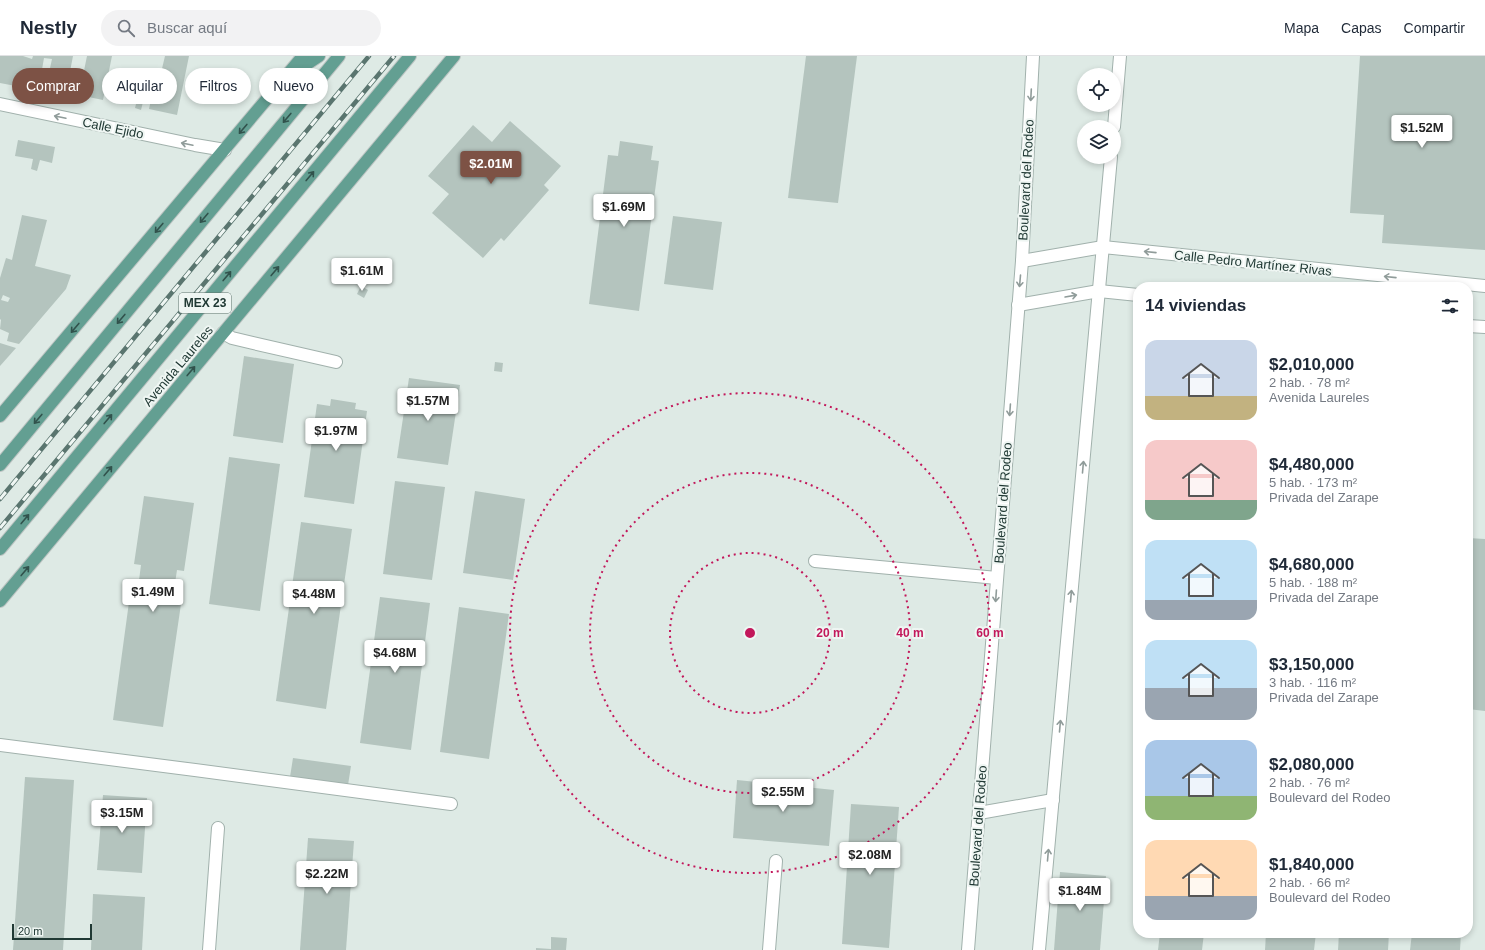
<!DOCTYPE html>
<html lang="es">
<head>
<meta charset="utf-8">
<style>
  :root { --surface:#fff; --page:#f2f2f3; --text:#1f2937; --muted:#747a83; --line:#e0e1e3; --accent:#7d5245 }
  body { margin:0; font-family:Helvetica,sans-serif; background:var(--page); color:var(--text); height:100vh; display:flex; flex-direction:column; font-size:15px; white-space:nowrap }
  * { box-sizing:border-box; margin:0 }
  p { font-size:13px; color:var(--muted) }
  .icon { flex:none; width:22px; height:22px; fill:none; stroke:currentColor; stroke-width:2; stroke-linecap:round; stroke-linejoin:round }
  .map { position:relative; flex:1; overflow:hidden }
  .panel { position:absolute; left:1133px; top:226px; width:340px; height:656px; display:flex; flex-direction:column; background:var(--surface); border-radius:16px; box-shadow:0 2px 6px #0003 }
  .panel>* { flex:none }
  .guide { position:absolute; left:12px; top:12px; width:380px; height:36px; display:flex; gap:8px }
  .fabs { position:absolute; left:1077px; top:12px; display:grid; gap:8px }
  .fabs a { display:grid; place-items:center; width:44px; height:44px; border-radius:50%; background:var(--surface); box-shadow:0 2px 6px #0003; font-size:20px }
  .scale { position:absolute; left:12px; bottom:10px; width:80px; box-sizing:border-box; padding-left:4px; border:2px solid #203934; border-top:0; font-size:11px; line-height:14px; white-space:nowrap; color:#203934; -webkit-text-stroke:3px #eff6f3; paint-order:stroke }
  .price { position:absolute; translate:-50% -34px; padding:0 9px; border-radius:4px; background:#fff; color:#222; font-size:13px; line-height:26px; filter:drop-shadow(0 1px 2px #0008) }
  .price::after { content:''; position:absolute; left:50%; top:24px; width:12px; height:9px; margin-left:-6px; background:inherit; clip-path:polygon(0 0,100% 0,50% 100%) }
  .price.on { background:var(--accent); color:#fff }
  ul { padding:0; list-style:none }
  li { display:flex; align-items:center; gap:12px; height:100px; padding:0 12px }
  li span { display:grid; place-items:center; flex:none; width:112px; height:80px; border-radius:12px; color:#555 }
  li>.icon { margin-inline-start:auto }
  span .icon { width:48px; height:48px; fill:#fffc; stroke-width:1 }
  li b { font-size:17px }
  h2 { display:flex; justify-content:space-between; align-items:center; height:48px; padding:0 12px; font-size:17px }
  .tag { padding:0 14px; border-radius:18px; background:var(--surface); box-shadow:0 2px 6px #0003; font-size:14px; line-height:36px }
  .tag.on { background:var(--accent); color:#fff }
  header { display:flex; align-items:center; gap:24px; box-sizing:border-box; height:56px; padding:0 20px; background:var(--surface); border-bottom:1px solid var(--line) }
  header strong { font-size:19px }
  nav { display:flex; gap:22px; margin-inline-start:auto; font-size:14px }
  .search { width:280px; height:36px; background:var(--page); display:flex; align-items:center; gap:10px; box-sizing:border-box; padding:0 14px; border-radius:22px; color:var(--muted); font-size:15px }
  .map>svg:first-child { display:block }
</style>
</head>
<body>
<header>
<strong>Nestly</strong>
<div class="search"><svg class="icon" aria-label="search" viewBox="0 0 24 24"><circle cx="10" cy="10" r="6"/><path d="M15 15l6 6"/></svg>Buscar aquí</div>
<nav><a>Mapa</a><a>Capas</a><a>Compartir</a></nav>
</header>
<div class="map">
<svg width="1485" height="894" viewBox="0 0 1485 894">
  <rect width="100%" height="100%" fill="#deeae5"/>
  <!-- building -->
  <g fill="#b4c4be" fill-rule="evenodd">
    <path d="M0,0H23L32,3L33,0H73L66,36L27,28L26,32L0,27ZM44,2L52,3L47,26L40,25Z"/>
    <polygon points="87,0 112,0 103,44 79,39"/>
    <polygon points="165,0 189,0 177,59 149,53 156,20 160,21"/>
    <polygon points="806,0 857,0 838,147 788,142"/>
    <polygon points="1360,0 1485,0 1485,194 1382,187 1384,159 1350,157"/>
    <polygon points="138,40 144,42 141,54 135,52"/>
    <polygon points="510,65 561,110 544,129 549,134 504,185 501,182 483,202 432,157 449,138 428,120 473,69 492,86"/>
    <polygon points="18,84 55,91 52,107 40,104 37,115 31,113 33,103 15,100"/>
    <polygon points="620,85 653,90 651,104 659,105 639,255 589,248 608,99 618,100"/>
    <path d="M22,159L47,164L35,210L71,219L66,233L19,288L7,285L9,277L0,273L1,264L0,263V222L6,202L12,204ZM3,239L10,242L8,246L1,244Z"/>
    <polygon points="673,160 722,166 713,234 664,228"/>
    <polygon points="361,230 368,234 364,242 357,238"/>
    <polygon points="0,287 16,292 0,310"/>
    <polygon points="244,300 294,308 283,387 233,380"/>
    <polygon points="495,306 503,307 502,316 494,315"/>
    <polygon points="409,322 460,329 448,409 397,402"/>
    <polygon points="331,343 356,347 355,353 367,355 354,448 304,441 317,348 330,350"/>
    <polygon points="229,401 280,408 260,555 209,548"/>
    <polygon points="395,425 445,431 432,524 383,518"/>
    <polygon points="475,435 525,443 513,524 463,517"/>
    <polygon points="144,440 194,447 184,515 177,514 172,547 181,548 163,671 113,664 129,546 136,547 141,509 134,508"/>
    <polygon points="301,466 352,473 326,653 276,645"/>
    <polygon points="1468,482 1485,483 1485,655 1468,653"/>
    <polygon points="380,541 430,547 411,694 360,687"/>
    <polygon points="459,551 509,558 489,703 440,696"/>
    <polygon points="293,702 351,710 348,729 290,721"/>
    <polygon points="25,721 74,724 63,894 13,894"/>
    <polygon points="737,724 834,734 829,790 733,782"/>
    <polygon points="103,739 147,742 142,817 97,814"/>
    <polygon points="851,748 899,751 889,892 842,888"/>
    <polygon points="308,782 354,785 346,894 300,894"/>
    <polygon points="1060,816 1106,820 1100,894 1054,894"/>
    <polygon points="93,838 145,841 142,894 91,894"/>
    <polygon points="1160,877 1204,877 1202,894 1158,894"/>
    <polygon points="1266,877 1316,877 1314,894 1265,894"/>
    <polygon points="1339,877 1389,877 1388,894 1338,894"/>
    <polygon points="1412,877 1461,877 1460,894 1410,894"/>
    <polygon points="551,881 567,882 566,894 536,894 536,892 551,893"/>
  </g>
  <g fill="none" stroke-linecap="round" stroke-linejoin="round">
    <defs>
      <g id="minor">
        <polyline points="0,48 195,89 225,94"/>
        <polyline points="1114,71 1120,0"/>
        <polyline points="1022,205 1103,191 1485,230"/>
        <polyline points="1018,249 1099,235 1138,239"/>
        <polyline points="1468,270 1485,271"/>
        <polyline points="223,277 232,282 253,287 336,306"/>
        <polyline points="815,505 997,522"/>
        <polyline points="0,689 195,714 451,748"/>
        <polyline points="979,757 1053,744"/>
        <polyline points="209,894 218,772"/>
        <polyline points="769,894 776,805"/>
        <polyline points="968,894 1022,205 1033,0"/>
        <polyline points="1039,894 1111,101"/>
      </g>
      <g id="major">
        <polyline points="295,16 319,0"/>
        <polyline points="0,360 303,0"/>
        <polyline points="0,409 339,0"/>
        <polyline points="0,493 410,0"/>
        <polyline points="0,545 454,0"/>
      </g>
    </defs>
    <!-- minor casing -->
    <use href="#minor" stroke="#a1b1ac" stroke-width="14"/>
    <!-- major casing -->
    <use href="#major" stroke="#bcc4c2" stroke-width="14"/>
    <!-- minor -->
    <use href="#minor" stroke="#fff" stroke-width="12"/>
    <!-- major -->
    <use href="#major" stroke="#639f92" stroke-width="12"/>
    <defs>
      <g id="rail">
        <polyline points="0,443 369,0"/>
        <polyline points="0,472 394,0"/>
      </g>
    </defs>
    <!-- rail casing -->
    <use href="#rail" stroke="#5a756f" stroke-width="4.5"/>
    <!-- rail -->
    <use href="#rail" stroke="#eff6f3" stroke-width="3" stroke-dasharray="9" stroke-linecap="butt"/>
  </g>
  <!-- one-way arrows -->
  <defs><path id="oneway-shaft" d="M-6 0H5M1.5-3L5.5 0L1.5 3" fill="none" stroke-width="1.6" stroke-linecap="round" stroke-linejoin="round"/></defs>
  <g stroke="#909c9a">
    <use href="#oneway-shaft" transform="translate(1031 39) rotate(93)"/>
    <use href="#oneway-shaft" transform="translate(60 61) rotate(-168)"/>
    <use href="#oneway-shaft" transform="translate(187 88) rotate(-168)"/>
    <use href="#oneway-shaft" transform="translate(1150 196) rotate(-174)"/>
    <use href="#oneway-shaft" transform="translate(1390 221) rotate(-174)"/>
    <use href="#oneway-shaft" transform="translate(1020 225) rotate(95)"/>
    <use href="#oneway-shaft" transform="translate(1071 240) rotate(-10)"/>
    <use href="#oneway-shaft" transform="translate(1010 354) rotate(94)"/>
    <use href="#oneway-shaft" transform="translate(1083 411) rotate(-85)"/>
    <use href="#oneway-shaft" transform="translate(996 540) rotate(94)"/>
    <use href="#oneway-shaft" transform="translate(1071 540) rotate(-85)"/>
    <use href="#oneway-shaft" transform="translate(1060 670) rotate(-85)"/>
    <use href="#oneway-shaft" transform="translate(1048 799) rotate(-85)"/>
  </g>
  <g stroke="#31524c">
    <use href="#oneway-shaft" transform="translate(287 62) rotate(130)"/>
    <use href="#oneway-shaft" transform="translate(243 73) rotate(130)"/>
    <use href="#oneway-shaft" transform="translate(310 120) rotate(-50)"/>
    <use href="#oneway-shaft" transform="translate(204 162) rotate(130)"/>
    <use href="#oneway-shaft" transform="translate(159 172) rotate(130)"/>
    <use href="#oneway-shaft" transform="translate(275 215) rotate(-50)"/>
    <use href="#oneway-shaft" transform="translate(227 220) rotate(-50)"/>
    <use href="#oneway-shaft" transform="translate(121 263) rotate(130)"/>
    <use href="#oneway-shaft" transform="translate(75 272) rotate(130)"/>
    <use href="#oneway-shaft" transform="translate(191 315) rotate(-50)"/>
    <use href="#oneway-shaft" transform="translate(38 363) rotate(130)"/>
    <use href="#oneway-shaft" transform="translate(108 363) rotate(-50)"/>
    <use href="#oneway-shaft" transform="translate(108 415) rotate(-50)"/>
    <use href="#oneway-shaft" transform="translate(25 463) rotate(-50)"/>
    <use href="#oneway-shaft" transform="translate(25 515) rotate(-50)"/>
  </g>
  <!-- distance rings -->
  <g fill="none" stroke="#c2185b" stroke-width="2" stroke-dasharray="2 4">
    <circle cx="750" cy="577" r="80"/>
    <circle cx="750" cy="577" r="160"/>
    <circle cx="750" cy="577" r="240"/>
  </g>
  <g text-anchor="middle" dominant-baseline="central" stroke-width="4" stroke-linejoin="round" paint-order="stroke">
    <!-- shield labels -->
    <rect fill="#eff6f3" stroke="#5e726d" stroke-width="1" x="179" y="237" width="52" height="20" rx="3"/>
    <g font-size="12" font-weight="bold" fill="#203934">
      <text x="205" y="247">MEX 23</text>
    </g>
    <!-- street labels -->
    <g font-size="13" fill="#203934" stroke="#eff6f3">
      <text transform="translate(113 72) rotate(12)">Calle Ejido</text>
      <text transform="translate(1026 124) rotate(-87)">Boulevard del Rodeo</text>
      <text transform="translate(1253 207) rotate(6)">Calle Pedro Martínez Rivas</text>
      <text transform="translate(178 310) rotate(-50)">Avenida Laureles</text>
      <text transform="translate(1003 447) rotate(-86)">Boulevard del Rodeo</text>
      <text transform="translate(978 770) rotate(-86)">Boulevard del Rodeo</text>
    </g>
  </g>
  <circle cx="750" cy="577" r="6" fill="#c2185b" stroke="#eff6f3" stroke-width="2"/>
  <g font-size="12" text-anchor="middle" font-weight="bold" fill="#c2185b" stroke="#eff6f3" stroke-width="4" stroke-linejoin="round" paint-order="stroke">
    <text x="830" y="581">20 m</text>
    <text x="910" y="581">40 m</text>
    <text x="990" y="581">60 m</text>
  </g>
</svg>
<div class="fabs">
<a><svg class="icon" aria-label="locate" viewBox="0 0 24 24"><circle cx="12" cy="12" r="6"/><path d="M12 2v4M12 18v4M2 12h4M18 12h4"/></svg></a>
<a><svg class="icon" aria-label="layers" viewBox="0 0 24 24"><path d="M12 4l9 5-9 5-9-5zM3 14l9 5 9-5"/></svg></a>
</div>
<div class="scale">20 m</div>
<b class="price" style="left:1422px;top:93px">$1.52M</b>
<b class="price on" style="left:491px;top:129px">$2.01M</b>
<b class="price" style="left:624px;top:172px">$1.69M</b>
<b class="price" style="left:362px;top:236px">$1.61M</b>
<b class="price" style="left:428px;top:366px">$1.57M</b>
<b class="price" style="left:336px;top:396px">$1.97M</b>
<b class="price" style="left:153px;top:557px">$1.49M</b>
<b class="price" style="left:314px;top:559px">$4.48M</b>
<b class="price" style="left:395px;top:618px">$4.68M</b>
<b class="price" style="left:783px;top:757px">$2.55M</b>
<b class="price" style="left:122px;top:778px">$3.15M</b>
<b class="price" style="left:870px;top:820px">$2.08M</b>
<b class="price" style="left:327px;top:839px">$2.22M</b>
<b class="price" style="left:1080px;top:856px">$1.84M</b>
<div class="guide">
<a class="tag on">Comprar</a>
<a class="tag">Alquilar</a>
<a class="tag">Filtros</a>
<a class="tag">Nuevo</a>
</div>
<section class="panel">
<h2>14 viviendas<svg class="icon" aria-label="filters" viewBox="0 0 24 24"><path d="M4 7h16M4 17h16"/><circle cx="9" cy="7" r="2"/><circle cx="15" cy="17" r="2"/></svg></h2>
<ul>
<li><span style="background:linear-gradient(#c9d6e8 70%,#c2b280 0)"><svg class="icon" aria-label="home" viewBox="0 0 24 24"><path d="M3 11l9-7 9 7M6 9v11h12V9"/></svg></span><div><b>$2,010,000</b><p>2 hab. · 78 m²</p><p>Avenida Laureles</p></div></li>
<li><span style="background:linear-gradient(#f6c9c9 75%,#7fa58c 0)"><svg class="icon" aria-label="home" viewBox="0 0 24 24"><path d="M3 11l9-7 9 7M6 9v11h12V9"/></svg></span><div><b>$4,480,000</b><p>5 hab. · 173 m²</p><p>Privada del Zarape</p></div></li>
<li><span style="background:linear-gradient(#bfe0f5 75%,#9aa5b1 0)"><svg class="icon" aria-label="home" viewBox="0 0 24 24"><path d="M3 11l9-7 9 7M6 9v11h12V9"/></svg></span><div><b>$4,680,000</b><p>5 hab. · 188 m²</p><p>Privada del Zarape</p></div></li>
<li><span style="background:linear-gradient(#bfe0f5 60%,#9aa5b1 0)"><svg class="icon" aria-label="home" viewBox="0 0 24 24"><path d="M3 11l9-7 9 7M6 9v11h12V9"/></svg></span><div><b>$3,150,000</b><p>3 hab. · 116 m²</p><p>Privada del Zarape</p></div></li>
<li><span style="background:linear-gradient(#a9c7e8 70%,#8fb573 0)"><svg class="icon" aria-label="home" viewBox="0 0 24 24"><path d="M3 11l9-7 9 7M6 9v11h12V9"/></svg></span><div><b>$2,080,000</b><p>2 hab. · 76 m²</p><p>Boulevard del Rodeo</p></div></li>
<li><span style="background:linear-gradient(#ffd9b3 70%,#9aa5b1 0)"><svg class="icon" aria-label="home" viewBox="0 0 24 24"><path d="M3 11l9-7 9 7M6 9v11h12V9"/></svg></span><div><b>$1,840,000</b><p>2 hab. · 66 m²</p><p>Boulevard del Rodeo</p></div></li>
</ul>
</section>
</div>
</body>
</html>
